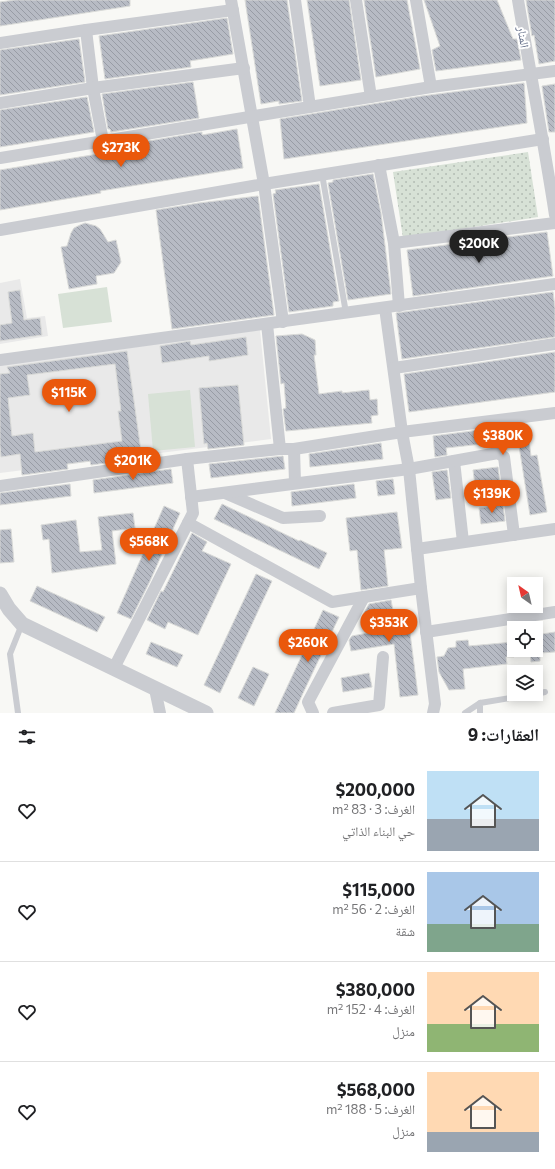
<!DOCTYPE html>
<html lang="ar">
<head>
<meta charset="utf-8">
<style>
  :root { --surface:#fff; --page:#f2f2f2; --text:#202124; --muted:#757577; --line:#e0e0e0; --accent:#ea580c }
  body { margin:0; font-family:Commissioner,"Noto Naskh Arabic",sans-serif; background:var(--page); color:var(--text); direction:rtl; height:100vh; display:flex; flex-direction:column; font-size:15px; white-space:nowrap }
  * { box-sizing:border-box; margin:0 }
  p { font-size:13px; color:var(--muted) }
  .icon { flex:none; width:22px; height:22px; fill:none; stroke:currentColor; stroke-width:2; stroke-linecap:round; stroke-linejoin:round }
  .map { position:relative; height:713px; overflow:hidden; direction:ltr }
  .panel { display:flex; flex-direction:column; background:var(--surface); flex:1 }
  .panel>* { flex:none }
  .needle { width:26px; rotate:326deg }
  .tools { position:absolute; left:507px; top:577px; display:grid; gap:8px }
  .tools a { display:grid; place-items:center; width:36px; height:36px; border-radius:0px; background:var(--surface); box-shadow:0 2px 10px #0003; font-size:20px }
  .price { position:absolute; translate:-50% -34px; padding:0 9px; border-radius:14px; background:var(--accent); color:#fff; font-size:13px; line-height:26px; filter:drop-shadow(0 1px 2px #0008) }
  .price::after { content:''; position:absolute; left:50%; top:24px; width:12px; height:9px; margin-left:-6px; background:inherit; clip-path:polygon(0 0,100% 0,50% 100%) }
  .price.on { background:#222; color:#fff }
  ul { padding:0; list-style:none }
  li { display:flex; align-items:center; gap:12px; height:100px; padding:0 16px }
  li+li { border-top:1px solid var(--line) }
  li span { display:grid; place-items:center; flex:none; width:112px; height:80px; border-radius:0px; color:#555 }
  li>.icon { margin-inline-start:auto }
  span .icon { width:48px; height:48px; fill:#fffc; stroke-width:1 }
  li b { font-size:17px }
  h2 { display:flex; justify-content:space-between; align-items:center; height:48px; padding:0 16px; font-size:17px }
  .map>svg:first-child { display:block }
</style>
</head>
<body>
<div class="map">
<svg width="555" height="713" viewBox="0 0 555 713">
  <defs>
    <pattern id="park-dots" width="8" height="8" patternUnits="userSpaceOnUse"><rect width="8" height="8" fill="#d7e1d6"/><path d="M2 2h.1M6 6h.1" fill="none" stroke="#b2bbb3" stroke-width="1.8" stroke-linecap="round"/></pattern>
    <pattern id="building-back-hatch" width="6" height="6" patternUnits="userSpaceOnUse"><rect width="6" height="6" fill="#b7bbc4"/><path d="M-1 5l2 2M0 0l6 6M5-1l2 2" fill="none" stroke="#989ca5"/></pattern>
  </defs>
  <rect width="100%" height="100%" fill="#f8f8f5"/>
  <!-- built -->
  <g fill="#e9e9e9">
    <polygon points="20,279 27,318 45,316 48,336 0,344 0,283"/>
    <polygon points="260,330 271,439 0,473 0,365"/>
  </g>
  <!-- grass -->
  <g fill="#d7e1d6">
    <polygon points="107,287 112,322 63,328 58,294"/>
    <polygon points="190,390 195,447 153,451 148,394"/>
  </g>
  <!-- park -->
  <polygon fill="url(#park-dots)" points="528,152 538,217 403,238 393,172"/>
  <!-- building -->
  <g fill="url(#building-back-hatch)" stroke="#d9dad8" fill-rule="evenodd">
    <polygon points="15,0 130,0 130,6 0,26 0,2"/>
    <polygon points="245,0 287,0 302,101 279,104 279,101 261,104"/>
    <polygon points="307,0 349,0 361,80 320,86"/>
    <polygon points="364,0 407,0 420,69 376,77"/>
    <polygon points="424,0 497,0 513,39 517,39 521,60 436,71 432,50 440,46"/>
    <polygon points="526,0 555,0 555,61 539,64 534,35 532,36"/>
    <polygon points="227,18 233,54 190,61 191,67 105,79 99,36"/>
    <polygon points="79,39 85,82 0,95 0,50"/>
    <polygon points="193,82 199,118 111,132 110,129 108,129 102,94"/>
    <polygon points="524,83 527,123 284,159 280,119 422,96"/>
    <polygon points="555,84 555,132 549,132 542,86"/>
    <polygon points="87,97 94,132 0,147 0,110"/>
    <polygon points="237,129 243,168 100,191 101,193 0,210 0,170 98,154 98,152 114,149 113,147 202,132 202,135"/>
    <polygon points="373,174 381,213 391,294 348,300 328,183 333,182 333,180"/>
    <polygon points="319,184 339,301 333,302 333,306 289,312 273,194 276,193 275,190"/>
    <polygon points="258,196 274,315 172,329 156,210 199,203"/>
    <polygon points="85,223 96,226 100,229 108,242 116,240 121,262 114,273 96,276 97,284 69,289 61,247 67,246 71,233 74,228 80,225"/>
    <polygon points="547,232 553,276 413,296 407,250"/>
    <polygon points="20,290 24,320 40,318 42,335 0,341 0,325 12,323 8,292"/>
    <polygon points="553,292 555,308 555,337 402,359 396,313"/>
    <polygon points="302,334 315,340 316,355 314,355 319,394 342,391 342,393 369,390 370,400 377,399 378,415 371,416 372,423 286,431 283,409 286,408 284,383 281,384 276,336"/>
    <polygon points="246,337 248,355 209,361 209,356 162,363 160,346 190,341 191,345"/>
    <path d="M127,351L142,458L91,465L90,461L67,464L68,469L22,475L20,454L1,457L0,446V374L10,373L7,367ZM115,364L121,411H118L122,441L35,452L33,433L12,436L8,398L30,395L27,375Z"/>
    <polygon points="555,352 555,392 409,412 404,374"/>
    <polygon points="238,385 244,445 208,449 207,443 204,444 199,388"/>
    <polygon points="527,424 531,456 537,455 547,512 530,515 518,440 446,448 447,455 435,457 433,436"/>
    <polygon points="381,443 383,459 310,467 309,454"/>
    <polygon points="283,456 285,469 211,478 209,464"/>
    <polygon points="498,467 500,482 475,485 473,470"/>
    <polygon points="171,469 173,483 94,493 93,480"/>
    <polygon points="447,470 451,498 436,500 432,472"/>
    <polygon points="393,479 395,494 378,496 376,481"/>
    <polygon points="70,484 71,496 0,505 0,493"/>
    <polygon points="354,484 356,498 292,506 291,492"/>
    <polygon points="222,504 299,541 300,540 327,553 319,569 214,519"/>
    <polygon points="503,505 505,521 481,524 479,508"/>
    <polygon points="164,506 180,513 150,581 131,619 117,613"/>
    <polygon points="397,512 402,548 384,550 388,586 361,590 357,550 350,551 346,518"/>
    <polygon points="133,513 135,528 112,531 116,564 52,573 49,539 43,540 41,525 76,520 80,552 102,550 98,517"/>
    <polygon points="11,529 14,562 0,563 0,530"/>
    <polygon points="192,533 207,542 202,551 231,564 198,635 168,622 165,629 147,620 161,591 163,592"/>
    <polygon points="256,574 272,581 220,693 204,685"/>
    <polygon points="37,586 105,617 97,632 30,601"/>
    <polygon points="391,600 396,627 409,625 418,695 400,697 394,644 351,651 349,640 352,636 368,633 364,613 369,604"/>
    <polygon points="323,610 339,617 303,693 294,713 275,713"/>
    <polygon points="555,632 555,652 540,653 540,661 531,662 530,650 536,650 536,635"/>
    <polygon points="468,640 469,646 514,642 514,657 506,657 507,664 463,669 465,689 449,690 439,672 437,657 444,656 448,648 456,647 456,641"/>
    <polygon points="151,642 183,655 177,667 146,654"/>
    <polygon points="253,667 269,674 254,706 238,698"/>
    <polygon points="369,673 372,687 343,692 341,678"/>
  </g>
  <g fill="none" stroke-linecap="round" stroke-linejoin="round">
    <!-- service -->
    <g stroke="#caccd1" stroke-width="6">
      <polyline points="322,174 346,313"/>
      <polyline points="536,694 545,692"/>
      <polyline points="18,713 10,654 22,624"/>
      <polyline points="465,713 480,703"/>
      <polyline points="480,713 480,703 534,694"/>
    </g>
    <!-- minor -->
    <g stroke="#caccd1" stroke-width="12">
      <polyline points="231,0 264,184 283,322"/>
      <polyline points="295,0 310,107"/>
      <polyline points="356,0 371,97"/>
      <polyline points="416,0 431,87"/>
      <path d="M518,0C530,72 544,143 555,215"/>
      <polyline points="86,30 93,88 103,141"/>
      <polyline points="0,43 86,30 233,10"/>
      <polyline points="0,103 93,88 244,68"/>
      <polyline points="0,158 431,87 555,71"/>
      <polyline points="379,165 394,243 399,306"/>
      <polyline points="0,230 264,184 543,139"/>
      <polyline points="394,243 555,223"/>
      <polyline points="385,308 402,432 409,469 421,588 435,704 433,713"/>
      <polyline points="267,324 280,449"/>
      <polyline points="0,360 555,284"/>
      <polyline points="394,368 555,344"/>
      <polyline points="294,449 295,483"/>
      <polyline points="454,461 463,542"/>
      <polyline points="0,486 187,459 280,449 294,449 402,432 555,413"/>
      <polyline points="225,493 283,518 320,516"/>
      <polyline points="191,497 409,469 498,453 504,457 514,535"/>
      <polyline points="188,523 332,602 421,588"/>
      <polyline points="417,549 555,529"/>
      <polyline points="426,632 555,612"/>
      <polyline points="114,668 193,513 187,459"/>
      <polyline points="155,689 160,713"/>
      <polyline points="313,713 308,702 364,597"/>
      <polyline points="333,713 379,705 383,657"/>
    </g>
    <!-- tertiary -->
    <polyline stroke="#caccd1" stroke-width="15" points="0,594 9,609 22,624 206,713"/>
  </g>
  <g text-anchor="middle" dominant-baseline="central" stroke-width="4" stroke-linejoin="round" paint-order="stroke">
    <!-- street labels -->
    <g font-size="12" fill="#646f89" stroke="#fff">
      <text transform="translate(524 37) rotate(81)">المنار</text>
    </g>
  </g>
</svg>
<div class="tools">
<a><svg class="needle" viewBox="-14 -14 28 28"><path d="M0-13l5 13h-10z" fill="#e53935"/><path d="M0 13l5-13h-10z" fill="#757577"/></svg></a>
<a><svg class="icon" aria-label="locate" viewBox="0 0 24 24"><circle cx="12" cy="12" r="6"/><path d="M12 2v4M12 18v4M2 12h4M18 12h4"/></svg></a>
<a><svg class="icon" aria-label="layers" viewBox="0 0 24 24"><path d="M12 4l9 5-9 5-9-5zM3 14l9 5 9-5"/></svg></a>
</div>
<b class="price" style="left:121px;top:168px">$273K</b>
<b class="price on" style="left:479px;top:264px">$200K</b>
<b class="price" style="left:69px;top:413px">$115K</b>
<b class="price" style="left:503px;top:456px">$380K</b>
<b class="price" style="left:133px;top:481px">$201K</b>
<b class="price" style="left:492px;top:514px">$139K</b>
<b class="price" style="left:149px;top:562px">$568K</b>
<b class="price" style="left:389px;top:643px">$353K</b>
<b class="price" style="left:308px;top:663px">$260K</b>
</div>
<section class="panel">
<h2>العقارات: 9<svg class="icon" aria-label="filters" viewBox="0 0 24 24"><path d="M4 7h16M4 17h16"/><circle cx="9" cy="7" r="2"/><circle cx="15" cy="17" r="2"/></svg></h2>
<ul>
<li><span style="background:linear-gradient(#bfe0f5 60%,#9aa5b1 0)"><svg class="icon" aria-label="home" viewBox="0 0 24 24"><path d="M3 11l9-7 9 7M6 9v11h12V9"/></svg></span><div><b>$200,000</b><p>الغرف: 3 · 83 m²</p><p>حي البناء الذاتي</p></div><svg class="icon" aria-label="heart" viewBox="0 0 24 24"><path d="M12 20l-8-8c-3-5 5-10 8-4 3-6 11-1 8 4z"/></svg></li>
<li><span style="background:linear-gradient(#a9c7e8 65%,#7fa58c 0)"><svg class="icon" aria-label="home" viewBox="0 0 24 24"><path d="M3 11l9-7 9 7M6 9v11h12V9"/></svg></span><div><b>$115,000</b><p>الغرف: 2 · 56 m²</p><p>شقة</p></div><svg class="icon" aria-label="heart" viewBox="0 0 24 24"><path d="M12 20l-8-8c-3-5 5-10 8-4 3-6 11-1 8 4z"/></svg></li>
<li><span style="background:linear-gradient(#ffd9b3 65%,#8fb573 0)"><svg class="icon" aria-label="home" viewBox="0 0 24 24"><path d="M3 11l9-7 9 7M6 9v11h12V9"/></svg></span><div><b>$380,000</b><p>الغرف: 4 · 152 m²</p><p>منزل</p></div><svg class="icon" aria-label="heart" viewBox="0 0 24 24"><path d="M12 20l-8-8c-3-5 5-10 8-4 3-6 11-1 8 4z"/></svg></li>
<li><span style="background:linear-gradient(#ffd9b3 75%,#9aa5b1 0)"><svg class="icon" aria-label="home" viewBox="0 0 24 24"><path d="M3 11l9-7 9 7M6 9v11h12V9"/></svg></span><div><b>$568,000</b><p>الغرف: 5 · 188 m²</p><p>منزل</p></div><svg class="icon" aria-label="heart" viewBox="0 0 24 24"><path d="M12 20l-8-8c-3-5 5-10 8-4 3-6 11-1 8 4z"/></svg></li>
</ul>
</section>
</body>
</html>
